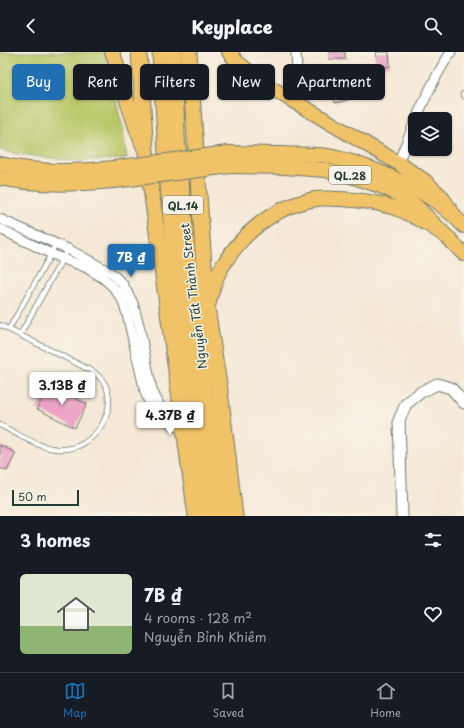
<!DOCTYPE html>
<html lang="en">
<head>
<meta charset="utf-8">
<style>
  :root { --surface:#171b24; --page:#20242c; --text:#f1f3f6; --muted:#9ea1a6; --line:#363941; --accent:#1f6fb2 }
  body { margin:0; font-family:"Playpen Sans",sans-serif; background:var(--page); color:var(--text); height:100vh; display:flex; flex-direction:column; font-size:15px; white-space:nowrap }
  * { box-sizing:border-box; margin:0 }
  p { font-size:13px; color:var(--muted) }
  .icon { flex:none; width:22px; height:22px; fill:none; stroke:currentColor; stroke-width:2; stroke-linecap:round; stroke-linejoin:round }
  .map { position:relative; height:464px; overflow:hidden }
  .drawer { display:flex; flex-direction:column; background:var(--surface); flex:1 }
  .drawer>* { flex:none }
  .top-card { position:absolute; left:12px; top:12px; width:440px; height:36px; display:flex; gap:8px }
  .tools { position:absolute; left:408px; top:60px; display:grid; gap:8px }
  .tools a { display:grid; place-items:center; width:44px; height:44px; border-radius:6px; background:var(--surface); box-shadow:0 1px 3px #0004; font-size:20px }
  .scale { position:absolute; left:12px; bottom:10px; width:67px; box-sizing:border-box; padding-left:4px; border:2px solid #1f3d34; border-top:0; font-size:11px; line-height:14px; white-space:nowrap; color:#1f3d34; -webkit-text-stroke:3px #f7f3e8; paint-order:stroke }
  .price { position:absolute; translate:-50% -34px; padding:0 9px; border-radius:4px; background:#fff; color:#222; font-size:13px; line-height:26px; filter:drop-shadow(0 1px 2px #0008) }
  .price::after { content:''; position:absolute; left:50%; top:24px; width:12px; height:9px; margin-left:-6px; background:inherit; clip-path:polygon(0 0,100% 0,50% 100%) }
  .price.current { background:var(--accent); color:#fff }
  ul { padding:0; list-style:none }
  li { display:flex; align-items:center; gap:12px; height:100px; padding:0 20px }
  li span { display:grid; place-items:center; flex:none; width:112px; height:80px; border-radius:6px; color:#555 }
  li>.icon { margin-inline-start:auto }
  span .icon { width:48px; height:48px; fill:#fffc; stroke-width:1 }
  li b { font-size:17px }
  h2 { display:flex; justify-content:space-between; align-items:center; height:48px; padding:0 20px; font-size:17px }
  .chip { padding:0 14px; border-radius:6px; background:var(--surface); box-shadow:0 1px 3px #0004; font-size:14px; line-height:36px }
  .chip.current { background:var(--accent); color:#fff }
  header { display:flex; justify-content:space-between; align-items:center; height:52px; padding:0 20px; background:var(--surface); font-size:18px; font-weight:800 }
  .tab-bar { display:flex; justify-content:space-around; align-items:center; height:56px; border-top:1px solid var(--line); background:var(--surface); font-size:11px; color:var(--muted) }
  .tab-bar a { display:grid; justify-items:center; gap:2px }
  .tab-bar .current { color:var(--accent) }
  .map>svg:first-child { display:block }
</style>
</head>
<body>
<header><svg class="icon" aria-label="back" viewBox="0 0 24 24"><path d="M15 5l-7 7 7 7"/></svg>Keyplace<svg class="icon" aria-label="search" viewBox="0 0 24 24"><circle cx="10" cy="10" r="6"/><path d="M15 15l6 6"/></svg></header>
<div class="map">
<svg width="464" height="464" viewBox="0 0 464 464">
  <rect width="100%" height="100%" fill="#f7f3e8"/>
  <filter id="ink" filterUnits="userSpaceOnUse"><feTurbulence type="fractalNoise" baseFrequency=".025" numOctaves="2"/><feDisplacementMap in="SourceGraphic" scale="8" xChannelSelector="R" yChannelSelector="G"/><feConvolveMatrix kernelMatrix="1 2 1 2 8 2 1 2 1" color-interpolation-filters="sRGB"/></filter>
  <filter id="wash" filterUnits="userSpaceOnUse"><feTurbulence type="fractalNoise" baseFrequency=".012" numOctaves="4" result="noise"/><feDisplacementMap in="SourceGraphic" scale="16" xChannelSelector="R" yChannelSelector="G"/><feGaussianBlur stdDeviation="0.9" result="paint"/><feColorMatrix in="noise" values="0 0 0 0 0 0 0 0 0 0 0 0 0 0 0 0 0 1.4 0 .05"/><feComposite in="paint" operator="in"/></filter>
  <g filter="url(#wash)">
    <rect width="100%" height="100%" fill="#f6e8d6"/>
    <!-- green -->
    <polygon fill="#bac769" stroke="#6c824e" points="0,0 105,0 123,78 127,107 73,109 17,102 0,98"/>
    <g id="blocks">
      <!-- building -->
      <g fill="#eb9fc3">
        <rect x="329" y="0" width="16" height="7"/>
        <polygon points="376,0 389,0 390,14 378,16"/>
        <polygon points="378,31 380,39 335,51 333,42"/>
        <polygon points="49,333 87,352 75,376 37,357"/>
        <polygon points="0,393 16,401 7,419 0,416"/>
      </g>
    </g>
  </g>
  <g filter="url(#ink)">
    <use href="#blocks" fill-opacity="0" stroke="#6a796d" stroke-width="1"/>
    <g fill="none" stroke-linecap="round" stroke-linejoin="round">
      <defs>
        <g id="service">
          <polyline points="464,42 463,42 464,44"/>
          <path d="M0,273L94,320C100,325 105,330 107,337C116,363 92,396 65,397C42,399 20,383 0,373"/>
          <polyline points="9,277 51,202 55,192"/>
          <polyline points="20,283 68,197"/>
        </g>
        <g id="minor">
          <polyline points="296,0 297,20"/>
          <path d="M416,67C426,44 437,21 451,0"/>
          <polyline points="398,111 415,69"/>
          <polyline points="0,167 68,197 110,220 122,231 133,251 139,273 152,338 166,367"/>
          <polyline points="0,177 58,205 85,215 103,226 113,235 122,247 127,262 145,340 153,360 167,368 174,374 184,377"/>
        </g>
        <polyline id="tertiary" points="402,464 399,368 406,352 421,340 437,332 451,336 464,351"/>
        <g id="primary">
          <path d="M112,0L115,7C123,37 132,67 144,96"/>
          <polyline points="229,0 237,10 263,31 398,111 425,129 441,144 453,162"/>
          <path d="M228,101C246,101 264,102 282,102C298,103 313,102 328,104C345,107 361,113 377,119C411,133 439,147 464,174"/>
          <path d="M0,112C39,121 75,120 114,116"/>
          <polyline points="230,114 285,115 325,118 348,123 380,134 402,144 417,155 464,202"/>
          <path d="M0,126C38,134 76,132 114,129"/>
          <path d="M208,254C211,244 213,232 218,222C238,184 273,154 316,147C324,146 333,147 341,147C359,148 377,150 395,156C415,163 433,175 450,187"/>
        </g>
        <g id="trunk">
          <polyline points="139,0 146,100 196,464"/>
          <polyline points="160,0 168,134 174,203 198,376 208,464"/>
          <polyline points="174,0 177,84 188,208 200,305 216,414 222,464"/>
          <polyline points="189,0 207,256 220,339 235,464"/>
        </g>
      </defs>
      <!-- service casing -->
      <use href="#service" stroke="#6a796d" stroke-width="6"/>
      <!-- minor casing -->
      <use href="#minor" stroke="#6a796d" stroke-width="11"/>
      <!-- tertiary casing -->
      <use href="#tertiary" stroke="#6a796d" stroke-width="13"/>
      <!-- primary casing -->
      <use href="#primary" stroke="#6a796d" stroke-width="16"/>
      <!-- trunk casing -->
      <use href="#trunk" stroke="#6a796d" stroke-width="17"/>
      <!-- service -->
      <use href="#service" stroke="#fff" stroke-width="4.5"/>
      <!-- minor -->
      <use href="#minor" stroke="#fff" stroke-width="9"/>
      <!-- tertiary -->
      <use href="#tertiary" stroke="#fff" stroke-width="11"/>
      <!-- primary -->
      <use href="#primary" stroke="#f1c369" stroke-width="14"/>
      <!-- trunk -->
      <use href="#trunk" stroke="#f1c369" stroke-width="15"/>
      <defs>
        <g id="primary-bridge">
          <polyline points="114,116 228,101"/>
          <polyline points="114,129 230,114"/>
        </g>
      </defs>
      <!-- primary-bridge casing -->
      <use href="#primary-bridge" stroke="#6a796d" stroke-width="16" stroke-linecap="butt"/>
      <!-- primary-bridge -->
      <use href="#primary-bridge" stroke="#f1c369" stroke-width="14"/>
    </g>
  </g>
  <g text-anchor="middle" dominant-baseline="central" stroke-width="3" stroke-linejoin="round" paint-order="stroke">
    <!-- shield labels -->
    <g fill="#f7f3e8" stroke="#60746a" stroke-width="1">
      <rect x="329" y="114" width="42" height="18" rx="3"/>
      <rect x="163" y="144" width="40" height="18" rx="3"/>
    </g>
    <g font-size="11" font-weight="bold" fill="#1f3d34">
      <text x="350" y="123">QL.28</text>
      <text x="183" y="153">QL.14</text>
    </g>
    <!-- street labels -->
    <g font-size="12" fill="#1f3d34" stroke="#f7f3e8">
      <text transform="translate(193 244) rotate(-97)">Nguyễn Tất Thành Street</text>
    </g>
  </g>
</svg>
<div class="tools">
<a><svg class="icon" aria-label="layers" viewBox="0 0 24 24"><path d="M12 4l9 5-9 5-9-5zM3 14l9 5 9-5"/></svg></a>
</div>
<div class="scale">50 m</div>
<b class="price current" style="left:131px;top:226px">7B ₫</b>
<b class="price" style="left:62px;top:354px">3.13B ₫</b>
<b class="price" style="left:170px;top:384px">4.37B ₫</b>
<div class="top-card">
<a class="chip current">Buy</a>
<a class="chip">Rent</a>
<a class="chip">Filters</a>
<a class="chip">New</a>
<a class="chip">Apartment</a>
</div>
</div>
<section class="drawer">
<h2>3 homes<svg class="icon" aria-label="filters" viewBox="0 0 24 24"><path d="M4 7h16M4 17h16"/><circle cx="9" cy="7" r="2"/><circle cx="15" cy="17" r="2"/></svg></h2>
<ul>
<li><span style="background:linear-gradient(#dfe7d0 65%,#8fb573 0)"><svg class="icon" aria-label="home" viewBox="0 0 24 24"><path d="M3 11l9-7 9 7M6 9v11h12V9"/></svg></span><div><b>7B ₫</b><p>4 rooms · 128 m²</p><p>Nguyễn Bỉnh Khiêm</p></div><svg class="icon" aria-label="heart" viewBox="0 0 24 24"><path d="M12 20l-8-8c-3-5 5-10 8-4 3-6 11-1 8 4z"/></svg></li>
</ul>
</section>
<nav class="tab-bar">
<a class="current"><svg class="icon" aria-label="map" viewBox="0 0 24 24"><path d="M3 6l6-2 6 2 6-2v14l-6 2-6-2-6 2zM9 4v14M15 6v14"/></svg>Map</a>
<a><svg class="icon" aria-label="saved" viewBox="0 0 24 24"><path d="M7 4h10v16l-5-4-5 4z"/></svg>Saved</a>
<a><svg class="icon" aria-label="home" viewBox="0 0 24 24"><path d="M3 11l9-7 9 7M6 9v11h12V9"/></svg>Home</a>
</nav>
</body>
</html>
